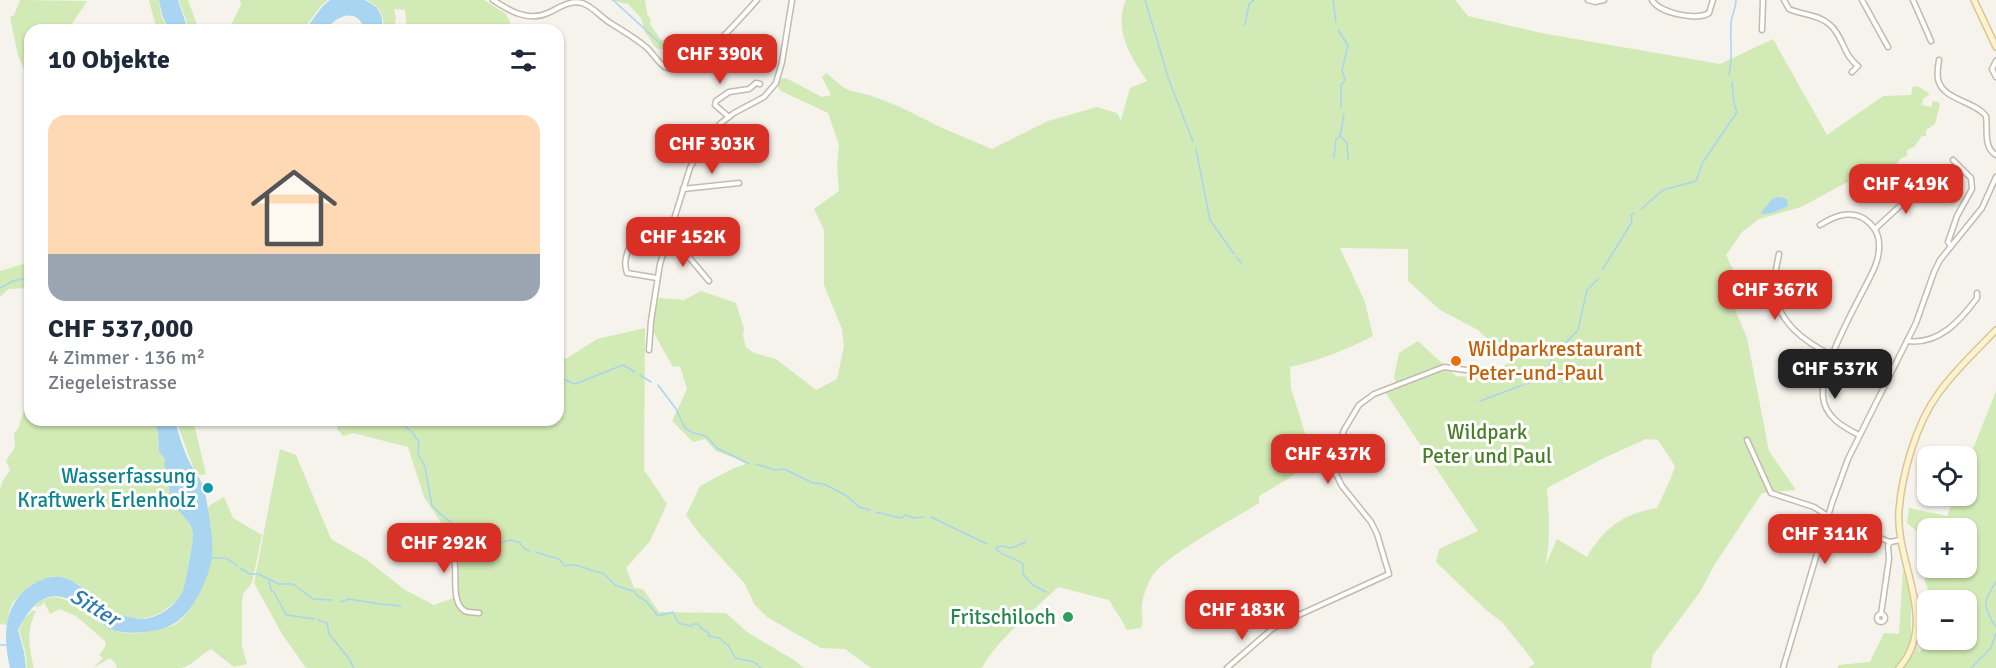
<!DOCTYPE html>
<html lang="de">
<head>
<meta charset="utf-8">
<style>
  :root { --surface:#fff; --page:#f2f2f3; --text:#1f2937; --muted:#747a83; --line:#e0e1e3; --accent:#d93025 }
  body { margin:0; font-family:Signika,sans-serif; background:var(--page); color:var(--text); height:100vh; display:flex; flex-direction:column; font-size:22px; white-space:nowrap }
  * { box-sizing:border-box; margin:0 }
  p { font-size:20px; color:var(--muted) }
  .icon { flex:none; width:33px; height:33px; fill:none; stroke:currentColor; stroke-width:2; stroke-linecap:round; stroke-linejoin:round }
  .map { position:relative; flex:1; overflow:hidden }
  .side { position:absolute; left:24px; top:24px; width:540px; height:402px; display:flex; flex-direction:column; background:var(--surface); border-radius:18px; box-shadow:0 2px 4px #0004 }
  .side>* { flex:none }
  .controls { position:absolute; left:1917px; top:446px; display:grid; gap:12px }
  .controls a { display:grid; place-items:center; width:60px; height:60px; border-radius:12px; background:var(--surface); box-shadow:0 2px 4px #0004; font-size:30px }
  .price { position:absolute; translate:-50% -51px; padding:0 14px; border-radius:12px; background:var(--accent); color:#fff; font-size:20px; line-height:39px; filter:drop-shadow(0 2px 3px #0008) }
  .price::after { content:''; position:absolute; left:50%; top:36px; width:18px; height:14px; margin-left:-9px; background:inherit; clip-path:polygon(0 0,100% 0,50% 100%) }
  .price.selected { background:#222; color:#fff }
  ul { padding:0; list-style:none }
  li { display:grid; align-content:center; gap:12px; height:318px; padding:0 24px }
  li+li { border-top:2px solid var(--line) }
  li span { display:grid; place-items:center; height:186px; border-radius:18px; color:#555 }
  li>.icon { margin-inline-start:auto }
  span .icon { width:108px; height:108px; fill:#fffc; stroke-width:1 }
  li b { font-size:26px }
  h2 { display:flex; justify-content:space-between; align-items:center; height:72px; padding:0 24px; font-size:26px }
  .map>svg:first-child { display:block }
</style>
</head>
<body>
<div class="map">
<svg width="1996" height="668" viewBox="0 0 1996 668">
  <rect width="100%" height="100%" fill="#f6f3ec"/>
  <!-- green -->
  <g fill="#d2eab5" fill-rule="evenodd">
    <polygon points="20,0 87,1 68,30 30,30 30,82 18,56 10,17 14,15"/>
    <polygon points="149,0 159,0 161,15 168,30 157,30"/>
    <polygon points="179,0 188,0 199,30 189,30"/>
    <polygon points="240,0 328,0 321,6 303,30 229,30 241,4"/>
    <path d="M367,0H484L506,14L514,30H407L405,10L394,9L396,19L393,30H383C385,15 380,7 367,0Z"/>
    <polygon points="609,0 645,0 647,14 651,20 650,24 661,40 682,40 688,46 686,54 680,54 656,48 645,32 641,18 628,4"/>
    <path d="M1126,0H1455L1468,16L1541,33L1720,64L1773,39L1827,135L1883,96L1911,95L1913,86L1919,87L1930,94L1923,99L1922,105L1931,107L1933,101L1938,102L1940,104L1935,124L1926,130V136H1922L1914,147L1907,150V156L1900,159L1897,164L1874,173L1877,179L1855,178L1801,207L1759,219L1742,232L1726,255L1740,285L1735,307L1736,312L1747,338L1769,451L1796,490L1762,493L1715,564L1700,592L1653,655L1651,668H1528L1535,663L1502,622L1486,610L1436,562L1439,549L1478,531L1385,392L1397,388L1394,377L1399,353L1418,341L1456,376L1486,378L1511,361L1478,330L1440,310L1408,281V249L1340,248L1365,302L1373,336C1346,350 1320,360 1290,367L1291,388L1313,459L1291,477L1259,496V503C1237,517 1161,558 1151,578C1147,585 1143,596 1142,605C1140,613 1145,620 1141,628L1126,630L1125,626L1109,600L1058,587C1034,610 997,640 982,668H871L845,649L821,648L767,617L754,604L745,584L698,532L686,515L700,486L732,469L748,463L716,451L705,439L693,442L672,421L687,389L680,366L673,367L651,328L659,298L684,300L701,291L736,303L744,329L743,336L746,347L754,353L776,359L816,390L837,379L844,346L842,329L824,285V230L814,209L839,191L837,165L839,145L828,113L781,91L778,87L781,79L786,78L822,97L831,95L822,77L826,73L843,87L851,91L869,95L898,106L940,127L992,149L1048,121L1097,107L1117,113L1121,120L1130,88L1147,81C1131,57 1113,30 1126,0ZM1646,439L1658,440L1675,466L1671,478L1657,508C1623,514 1605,527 1587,557L1557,539L1545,566C1551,540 1549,515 1547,488L1604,458Z"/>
    <polygon points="30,262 30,288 8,289 0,297 0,271"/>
    <polygon points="645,328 644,470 667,504 650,541 626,568 634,588 643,589 659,612 726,613 747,632 794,660 804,668 306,668 282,634 254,583 280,449 296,455 331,539 367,560 405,590 434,605 453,598 462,542 442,524 424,497 408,447 353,433 343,436 337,429 340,420 558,420 558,351 566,359 597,339"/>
    <polygon points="30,391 30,420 154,420 158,432 159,452 165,459 169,471 170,496 173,503 187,520 194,535 184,588 179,599 162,612 151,617 141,619 107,612 98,601 78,584 63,577 52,576 31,585 13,602 9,612 8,625 0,624 0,490 2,482 10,470 6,461 15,447 14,433 18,429"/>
    <polygon points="1996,391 1996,668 1838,668 1838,665 1870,662 1884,633 1899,634 1903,570 1911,595 1911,635 1919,652 1933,639 1966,639 1966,600 1931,600 1924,577 1939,570 1939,567 1966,567 1966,528 1928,528 1927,540 1907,523 1909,508 1947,516 1955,495 1966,495 1967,464"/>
    <polygon points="176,420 193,420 206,474 200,475 194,470"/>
    <path d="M224,497L233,518L262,535L252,583L243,594L242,603V646L247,664L234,667L211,649C201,654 192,666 181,668H117L116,664L110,658L93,668L103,658L99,655L105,647L106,642L76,616L60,609L50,614L44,602L41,606L34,607C42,598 51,595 63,599C82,605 95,624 113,630C127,635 140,634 154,630C161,628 170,628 176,624C184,619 189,610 193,603C214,566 215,551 207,510L210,505Z"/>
    <path d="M32,611H36C26,630 29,648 34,668H27L25,651L19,630L24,619Z"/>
  </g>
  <!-- water -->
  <g fill="#a9d4f2">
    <polygon points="159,0 178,0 188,30 169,30 162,15"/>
    <path d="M330,0H365C379,7 384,14 382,30H364C359,7 336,15 326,30H305L322,7Z"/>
    <polygon points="1778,197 1787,199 1788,206 1772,213 1760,214 1772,199"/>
    <path d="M154,420H175C179,436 185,456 194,470C200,480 202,480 204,492H205C208,510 214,539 212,556C210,576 193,613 175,623C160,633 129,635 113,630C92,623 75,591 49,597C35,600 24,618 18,630L24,652L26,668H10C2,634 4,598 39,581C48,577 56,575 65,578C77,582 90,593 98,602C101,606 103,610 107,613C112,615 117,614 121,615C128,616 136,619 143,619C160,618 180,603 184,587C186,580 194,538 193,533C191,521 179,513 173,503C168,494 169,481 169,471L164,467L165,459L159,452L158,432Z"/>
  </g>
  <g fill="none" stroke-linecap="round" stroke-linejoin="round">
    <!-- stream -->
    <g stroke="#a9d4f2" stroke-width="1.5">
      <polyline points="613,0 660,43"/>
      <polyline points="1145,0 1167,73"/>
      <polyline points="1333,0 1336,22"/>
      <polyline points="1245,25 1249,4 1254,0"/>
      <polyline points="1338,30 1348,45 1342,70 1345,80 1341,85 1341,108"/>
      <polyline points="1167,75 1193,142"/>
      <path d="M1729,75C1733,58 1730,41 1731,24C1731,16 1736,9 1736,0"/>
      <polyline points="1340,136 1347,143 1348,159"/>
      <polyline points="1196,149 1210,220 1234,254"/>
      <polyline points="1334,157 1336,139 1340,136 1344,114"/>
      <path d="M1641,209L1663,190L1696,181L1703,162L1737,112C1732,102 1734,93 1732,82"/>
      <polyline points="1236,257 1242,263"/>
      <polyline points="1602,270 1632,222 1631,215 1634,213"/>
      <polyline points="0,288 13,281 30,277"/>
      <polyline points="640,375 651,382"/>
      <polyline points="558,377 575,384 623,365 635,372"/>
      <polyline points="1528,384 1548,368 1553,356 1578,330 1587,290 1598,279"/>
      <polyline points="658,385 676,409 685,428 693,433 706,436 717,448 749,464"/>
      <polyline points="1480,401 1523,385"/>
      <path d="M391,420L401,423L412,432L419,442L418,454L425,467L432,506C440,513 451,525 462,529V536L470,542L478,537L487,539L492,537L500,543L510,540L519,542L525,549L530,551"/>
      <polyline points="756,464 775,470 784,469 813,483 824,484 847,496 859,507 870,510"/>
      <polyline points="876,512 901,518 906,515 913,518 924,517"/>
      <polyline points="931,517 987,544"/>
      <polyline points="996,548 1001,546 1011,548 1026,542"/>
      <path d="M996,549C1004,557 1014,557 1023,564V574L1033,585L1046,592"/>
      <path d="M536,552C545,555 551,557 559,559L565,566C578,562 590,572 603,573L615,585L635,592L636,595L646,601L658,616L673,612L677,621L681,624L692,626L693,624H698L702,629L708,632L709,636L719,638L728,645L735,658L754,662L761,668"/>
      <path d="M212,558C225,557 228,558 237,566"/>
      <polyline points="240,568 250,574 258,574 279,584 293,584 313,599 332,600"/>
      <polyline points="269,581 271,590 274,592 286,615 314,619"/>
      <path d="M1996,582C1982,602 1983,607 1996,627"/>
      <polyline points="341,602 349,599 380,604"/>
      <polyline points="381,604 401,606"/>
      <polyline points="318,620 327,623 329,634 347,656 354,668"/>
      <polyline points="0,645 8,645"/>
      <polyline points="1971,668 1991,648 1996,633"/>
    </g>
    <defs>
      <g id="minor">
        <path d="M493,0C510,11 528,22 548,13C559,8 569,0 582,3C594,7 601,18 612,24C623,31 635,38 646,47C653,53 657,62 665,67C689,81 742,16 757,0"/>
        <polyline points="1588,0 1595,2 1604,0"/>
        <path d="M1652,0C1659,13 1697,21 1709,13L1713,0"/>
        <path d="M1784,0L1789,9C1802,15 1817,14 1829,24C1843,35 1843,55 1858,66L1852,72"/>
        <polyline points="1862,0 1888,47"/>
        <polyline points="1913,0 1931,41"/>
        <polyline points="1762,30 1763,0"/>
        <path d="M1939,60C1938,66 1937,73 1938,79C1942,100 1975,101 1986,116C1988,130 1983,147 1996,155"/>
        <polyline points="1996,61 1992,69 1996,77"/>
        <polyline points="729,117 715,105 716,101 729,92 749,89 756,83 760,84"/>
        <polyline points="683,189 739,183"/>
        <path d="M1820,225C1833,217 1848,210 1863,218C1874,225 1880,235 1879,248C1879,262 1871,275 1865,287C1852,312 1820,370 1823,397C1825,417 1843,427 1859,435"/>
        <polyline points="1875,229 1902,204 1918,185"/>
        <polyline points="667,240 682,249 709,281"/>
        <polyline points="1951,246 1948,242 1957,216 1972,189 1971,178 1953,160"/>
        <path d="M1779,254C1777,264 1774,277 1774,287C1776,322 1805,342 1833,356"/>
        <path d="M657,278L627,273C621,257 633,234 650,230C657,229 663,232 669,234"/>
        <path d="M1907,341C1939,345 1960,321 1977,298V293"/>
        <polyline points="649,350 651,321 660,264 690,168 700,148 721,123 734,113 764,97 776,83 782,62 792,0"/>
        <polyline points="1747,440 1771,493 1814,507 1828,516"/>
        <polyline points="1873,527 1875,536 1890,542"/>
        <path d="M405,546L414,556H417C426,555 435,546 444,548C466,551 445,600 465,611C469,613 474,612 479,613"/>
        <polyline points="1881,614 1889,559 1888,546 1890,542 1901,540"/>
        <circle cx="1881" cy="618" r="4"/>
        <polyline points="1227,668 1272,629 1290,619 1389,574 1377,534 1371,522 1342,486 1335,472 1338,450 1344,430 1359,405 1374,394 1444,367 1466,370"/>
        <polyline points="1783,668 1832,503 1848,459 1916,323 1934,272 1940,260 1982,208 1996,177"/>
      </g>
      <g id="secondary">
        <polyline points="1974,0 1996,47"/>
        <path d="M1899,668C1940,621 1895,564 1899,510C1902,474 1916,424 1938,394C1954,371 1976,351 1996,330"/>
      </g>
    </defs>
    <!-- minor casing -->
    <use href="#minor" stroke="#c2bbae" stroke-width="7"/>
    <!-- secondary casing -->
    <use href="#secondary" stroke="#d6c79b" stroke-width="8"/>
    <!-- minor -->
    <use href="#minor" stroke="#fff" stroke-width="4"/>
    <!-- secondary -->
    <use href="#secondary" stroke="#fff3cd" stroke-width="5"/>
  </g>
  <!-- markers -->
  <circle fill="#e8710a" stroke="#fff" stroke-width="2" cx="1456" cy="361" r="6"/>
  <circle fill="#0f9aa8" stroke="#fff" stroke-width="2" cx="208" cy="488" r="6"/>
  <circle fill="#2e9e5b" stroke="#fff" stroke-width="2" cx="1068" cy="617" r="6"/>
  <g text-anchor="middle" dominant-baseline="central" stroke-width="6" stroke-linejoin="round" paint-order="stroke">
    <!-- food labels -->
    <g font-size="21" fill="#c56008" stroke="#fff" text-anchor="start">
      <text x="1468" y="349">Wildparkrestaurant<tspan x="1468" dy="24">Peter-und-Paul</tspan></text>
    </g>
    <!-- park labels -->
    <g font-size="21" fill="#4a7f2a" stroke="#fff">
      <text x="1487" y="432">Wildpark<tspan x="1487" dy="24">Peter und Paul</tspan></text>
    </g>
    <!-- culture labels -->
    <g font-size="21" fill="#0d838f" stroke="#fff" text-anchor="end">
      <text x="196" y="476">Wasserfassung<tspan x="196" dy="24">Kraftwerk Erlenholz</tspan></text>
    </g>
    <!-- leisure labels -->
    <g font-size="21" fill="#27864d" stroke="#fff" text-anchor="end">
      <text x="1056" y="617">Fritschiloch</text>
    </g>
    <!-- water labels -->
    <g font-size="22" font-style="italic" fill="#2e7ab2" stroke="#fff">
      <text transform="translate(95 607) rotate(31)">Sitter</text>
    </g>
  </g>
</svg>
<div class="controls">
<a><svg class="icon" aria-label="locate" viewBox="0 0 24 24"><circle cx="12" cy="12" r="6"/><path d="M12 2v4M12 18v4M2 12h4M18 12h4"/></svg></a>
<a>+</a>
<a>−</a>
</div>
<b class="price" style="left:720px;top:85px">CHF 390K</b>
<b class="price" style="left:712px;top:175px">CHF 303K</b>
<b class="price" style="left:1906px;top:215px">CHF 419K</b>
<b class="price" style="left:683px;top:268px">CHF 152K</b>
<b class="price" style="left:1775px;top:321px">CHF 367K</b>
<b class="price selected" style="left:1835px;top:400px">CHF 537K</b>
<b class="price" style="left:1328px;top:485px">CHF 437K</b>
<b class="price" style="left:1825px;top:565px">CHF 311K</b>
<b class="price" style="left:444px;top:574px">CHF 292K</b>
<b class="price" style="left:1242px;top:641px">CHF 183K</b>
<section class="side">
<h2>10 Objekte<svg class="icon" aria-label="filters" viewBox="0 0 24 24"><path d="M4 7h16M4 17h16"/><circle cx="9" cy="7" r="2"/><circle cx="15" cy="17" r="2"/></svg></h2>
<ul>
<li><span style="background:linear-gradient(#ffd9b3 75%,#9aa5b1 0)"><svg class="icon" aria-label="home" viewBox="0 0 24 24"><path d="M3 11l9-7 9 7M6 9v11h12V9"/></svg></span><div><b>CHF 537,000</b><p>4 Zimmer · 136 m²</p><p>Ziegeleistrasse</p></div></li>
</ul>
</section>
</div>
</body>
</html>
